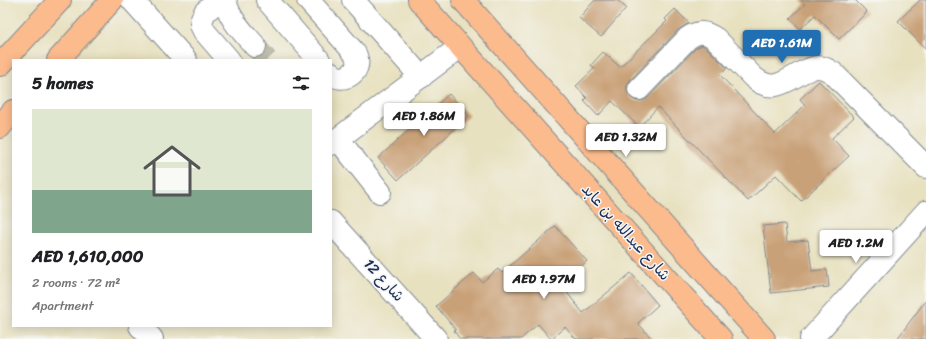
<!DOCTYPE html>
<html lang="en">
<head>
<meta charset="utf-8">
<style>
  :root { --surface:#fff; --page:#f2f2f2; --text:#202124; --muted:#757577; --line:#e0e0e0; --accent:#1f6fb2 }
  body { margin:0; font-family:Sriracha,"Playpen Sans Arabic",sans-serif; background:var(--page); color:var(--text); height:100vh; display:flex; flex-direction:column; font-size:15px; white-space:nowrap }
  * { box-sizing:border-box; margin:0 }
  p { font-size:13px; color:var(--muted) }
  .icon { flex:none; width:22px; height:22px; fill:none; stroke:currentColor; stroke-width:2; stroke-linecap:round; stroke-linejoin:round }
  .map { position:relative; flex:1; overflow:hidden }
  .drawer { position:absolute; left:12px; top:59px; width:320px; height:268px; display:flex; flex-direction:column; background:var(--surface); border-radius:0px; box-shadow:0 2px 10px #0003 }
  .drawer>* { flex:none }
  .price { position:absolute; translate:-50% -34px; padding:0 9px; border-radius:4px; background:#fff; color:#222; font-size:13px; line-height:26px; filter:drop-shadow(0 1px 2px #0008) }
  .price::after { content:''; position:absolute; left:50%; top:24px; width:12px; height:9px; margin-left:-6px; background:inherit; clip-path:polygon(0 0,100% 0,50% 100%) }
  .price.current { background:var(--accent); color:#fff }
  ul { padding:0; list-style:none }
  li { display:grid; align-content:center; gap:8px; height:212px; padding:0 20px }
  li+li { border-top:1px solid var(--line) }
  li span { display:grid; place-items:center; height:124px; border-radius:0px; color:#555 }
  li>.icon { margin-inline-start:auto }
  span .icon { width:72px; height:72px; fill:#fffc; stroke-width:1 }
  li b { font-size:17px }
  h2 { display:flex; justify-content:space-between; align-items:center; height:48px; padding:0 20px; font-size:17px }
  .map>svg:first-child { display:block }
</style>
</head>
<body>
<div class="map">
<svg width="926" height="339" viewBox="0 0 926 339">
  <rect width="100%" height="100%" fill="#f6f6f2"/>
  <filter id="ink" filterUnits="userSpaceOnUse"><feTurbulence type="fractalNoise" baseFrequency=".025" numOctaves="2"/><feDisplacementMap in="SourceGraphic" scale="8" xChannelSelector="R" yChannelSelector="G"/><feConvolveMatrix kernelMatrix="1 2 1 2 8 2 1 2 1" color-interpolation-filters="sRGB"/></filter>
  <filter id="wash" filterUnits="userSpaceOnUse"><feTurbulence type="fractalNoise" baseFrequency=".012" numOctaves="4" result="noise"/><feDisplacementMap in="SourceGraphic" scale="16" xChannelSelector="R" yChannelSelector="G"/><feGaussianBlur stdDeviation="0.9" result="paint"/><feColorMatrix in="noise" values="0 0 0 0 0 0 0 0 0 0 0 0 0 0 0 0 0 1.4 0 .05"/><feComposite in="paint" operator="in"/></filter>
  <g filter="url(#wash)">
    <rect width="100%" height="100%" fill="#e8e1c0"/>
    <g id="blocks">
      <!-- building -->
      <g fill="#c9a178">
        <polygon points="595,0 617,0 626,8 601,37 579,18"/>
        <polygon points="801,0 855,0 867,12 839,39 815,15 800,29 790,18 805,4"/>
        <polygon points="920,0 926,0 926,49 898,21"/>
        <polygon points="675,9 689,23 679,29 630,80 627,86 627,92 631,98 636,101 642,101 648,98 696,48 702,45 708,49 727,68 720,75 775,134 805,105 800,99 819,81 854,117 832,138 849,156 801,201 776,175 748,201 658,107 639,127 612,101 598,116 584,101 587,98 576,86 595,68 591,65 603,52 620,67 667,21 665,19"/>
        <polygon points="449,94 469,116 398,180 378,158"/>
        <polygon points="785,224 787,242 808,240 812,271 827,269 829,287 771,293 763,226"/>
        <polygon points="555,226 587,261 561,285 583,313 631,273 658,305 638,323 652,339 576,339 565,327 551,339 538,324 521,339 460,339 454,331 456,330 436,306 474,273 482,282 498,269 502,273"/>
        <polygon points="926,300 926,339 897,339"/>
      </g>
    </g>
  </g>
  <g filter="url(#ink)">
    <use href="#blocks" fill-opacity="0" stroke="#82888f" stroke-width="1"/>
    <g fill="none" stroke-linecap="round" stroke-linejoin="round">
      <!-- minor-tunnel -->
      <polyline stroke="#bfbdac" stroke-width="22" stroke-dasharray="22 11" stroke-linecap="butt" points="255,46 267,60"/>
      <defs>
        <g id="minor">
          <polyline points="132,0 186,60"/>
          <polyline points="219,0 205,12 202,19 201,25 204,31 229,60"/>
          <path d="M225,0C229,19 243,32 255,46"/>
          <polyline points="267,0 319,60"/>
          <path d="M308,0L353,51C354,53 356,54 356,56C363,72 342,85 331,73"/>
          <polyline points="353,0 421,77"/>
          <path d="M639,89L688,38C699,31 705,31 716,39L753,77C772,94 784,82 803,72C808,70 813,67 818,67C824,67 828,70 833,73L926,167"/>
          <polyline points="338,139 380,192"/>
          <polyline points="331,144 460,47"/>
          <polyline points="331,222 436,339"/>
          <polyline points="140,326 152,339"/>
          <polyline points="811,339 926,212"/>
        </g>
        <g id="major">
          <polyline points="419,0 721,339"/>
          <polyline points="463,0 764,339"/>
          <polyline points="58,60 112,0"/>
          <polyline points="0,65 60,0"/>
          <polyline points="0,127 13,111"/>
        </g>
      </defs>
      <!-- minor casing -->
      <use href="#minor" stroke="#82888f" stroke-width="24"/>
      <!-- major casing -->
      <use href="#major" stroke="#82888f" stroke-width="24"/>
      <!-- minor -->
      <use href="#minor" stroke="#fff" stroke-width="22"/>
      <!-- major -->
      <use href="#major" stroke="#fbbb8d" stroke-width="22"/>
    </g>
  </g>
  <g text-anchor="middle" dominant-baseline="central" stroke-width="3" stroke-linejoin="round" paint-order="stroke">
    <!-- street labels -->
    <g font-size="15" fill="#1b2f5e" stroke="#f6f6f2">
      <text transform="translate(626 232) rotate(48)">شارع عبدالله بن عابد</text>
      <text transform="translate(384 280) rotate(48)">شارع 12</text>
    </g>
  </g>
</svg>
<b class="price current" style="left:782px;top:64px">AED 1.61M</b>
<b class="price" style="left:424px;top:137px">AED 1.86M</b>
<b class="price" style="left:626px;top:158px">AED 1.32M</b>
<b class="price" style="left:856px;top:264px">AED 1.2M</b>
<b class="price" style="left:544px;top:300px">AED 1.97M</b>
<section class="drawer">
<h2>5 homes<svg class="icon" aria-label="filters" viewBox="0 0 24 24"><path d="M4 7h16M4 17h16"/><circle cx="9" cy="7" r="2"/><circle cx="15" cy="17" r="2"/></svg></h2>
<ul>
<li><span style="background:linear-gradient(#dfe7d0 65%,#7fa58c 0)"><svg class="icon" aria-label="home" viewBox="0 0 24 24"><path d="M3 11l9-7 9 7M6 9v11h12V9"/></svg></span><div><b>AED 1,610,000</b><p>2 rooms · 72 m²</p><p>Apartment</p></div></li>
</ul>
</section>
</div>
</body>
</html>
